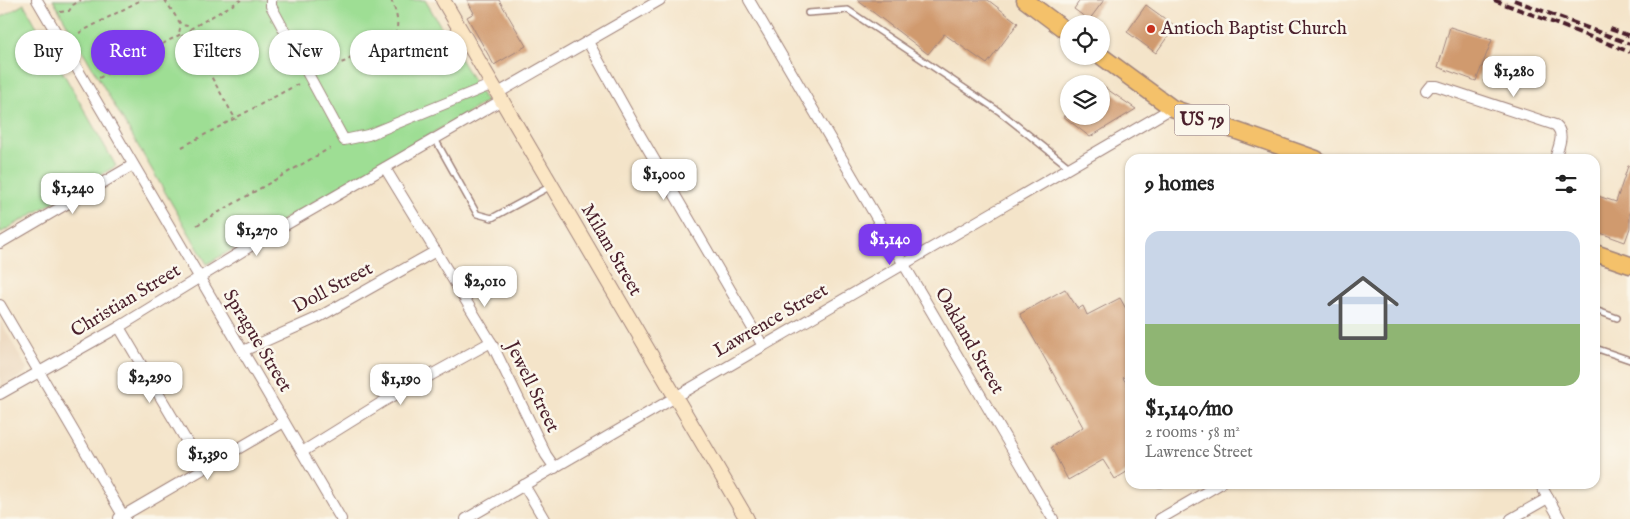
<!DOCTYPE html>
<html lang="en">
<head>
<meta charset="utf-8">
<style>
  :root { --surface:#fff; --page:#f2f2f2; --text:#222; --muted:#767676; --accent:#7c3aed }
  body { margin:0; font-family:"IM FELL English",serif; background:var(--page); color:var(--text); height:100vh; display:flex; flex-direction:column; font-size:19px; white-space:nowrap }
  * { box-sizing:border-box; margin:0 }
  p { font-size:16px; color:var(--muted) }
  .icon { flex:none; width:28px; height:28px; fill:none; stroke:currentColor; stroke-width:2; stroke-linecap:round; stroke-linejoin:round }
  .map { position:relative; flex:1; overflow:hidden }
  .drawer { position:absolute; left:1125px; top:154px; width:475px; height:335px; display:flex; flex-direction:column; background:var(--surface); border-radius:15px; box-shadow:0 1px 4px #0004 }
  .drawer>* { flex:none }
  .top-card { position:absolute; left:15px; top:30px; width:475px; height:45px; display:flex; gap:10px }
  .buttons { position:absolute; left:1060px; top:15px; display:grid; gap:10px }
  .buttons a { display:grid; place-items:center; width:50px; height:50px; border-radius:50%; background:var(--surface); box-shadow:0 1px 4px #0004; font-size:25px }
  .price { position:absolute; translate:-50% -42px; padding:0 11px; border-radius:10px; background:#fff; color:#222; font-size:16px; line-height:32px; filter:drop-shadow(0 1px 2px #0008) }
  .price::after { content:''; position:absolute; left:50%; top:30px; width:15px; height:11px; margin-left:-8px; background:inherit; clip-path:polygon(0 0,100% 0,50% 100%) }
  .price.active { background:var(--accent); color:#fff }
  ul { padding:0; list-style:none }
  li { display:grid; align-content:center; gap:10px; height:265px; padding:0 20px }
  li span { display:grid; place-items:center; height:155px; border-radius:15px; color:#555 }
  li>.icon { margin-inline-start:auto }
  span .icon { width:90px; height:90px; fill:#fffc; stroke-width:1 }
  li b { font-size:21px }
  h2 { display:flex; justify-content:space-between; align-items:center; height:60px; padding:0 20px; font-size:21px }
  .pill { padding:0 18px; border-radius:22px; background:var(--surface); box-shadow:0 1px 4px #0004; font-size:18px; line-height:45px }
  .pill.active { background:var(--accent); color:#fff }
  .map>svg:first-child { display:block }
</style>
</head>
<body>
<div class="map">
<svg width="1630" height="519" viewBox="0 0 1630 519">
  <rect width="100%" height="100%" fill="#fbf7ec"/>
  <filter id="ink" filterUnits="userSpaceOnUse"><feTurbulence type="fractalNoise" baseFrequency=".02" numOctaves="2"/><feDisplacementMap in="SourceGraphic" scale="10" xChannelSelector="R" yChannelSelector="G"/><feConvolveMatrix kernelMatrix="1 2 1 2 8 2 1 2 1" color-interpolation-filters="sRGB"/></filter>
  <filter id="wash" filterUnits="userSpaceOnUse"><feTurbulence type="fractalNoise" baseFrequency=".0096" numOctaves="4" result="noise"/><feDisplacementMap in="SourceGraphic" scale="20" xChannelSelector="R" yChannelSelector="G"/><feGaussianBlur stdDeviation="1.12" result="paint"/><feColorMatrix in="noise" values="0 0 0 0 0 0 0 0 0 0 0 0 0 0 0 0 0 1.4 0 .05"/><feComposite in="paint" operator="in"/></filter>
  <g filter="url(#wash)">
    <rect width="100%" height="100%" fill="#f4e4c9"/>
    <!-- built -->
    <polygon fill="#ead3b7" points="0,320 27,369 24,374 0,388"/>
    <!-- green -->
    <g fill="#9ede94" stroke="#747e60">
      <polygon points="53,0 425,0 486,102 207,264"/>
      <polygon points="24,4 116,166 0,233 0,18"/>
    </g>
    <g id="blocks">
      <!-- building -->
      <g fill="#d09a6e">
        <polygon points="467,0 499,0 526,46 494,65 467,17 474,13"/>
        <polygon points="857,0 988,0 1018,23 987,64 944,34 928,54"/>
        <polygon points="1080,0 1104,0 1089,20 1074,9"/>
        <polygon points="1146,5 1175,26 1156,53 1127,32"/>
        <polygon points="1450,27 1492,40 1476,81 1438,67"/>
        <polygon points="1101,85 1136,109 1090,137 1063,116 1101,116"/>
        <polygon points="1628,166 1630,166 1630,228 1625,242 1595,231 1595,195 1616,202"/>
        <polygon points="1065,289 1078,309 1083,306 1087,315 1120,298 1130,316 1130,374 1123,378 1130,389 1130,470 1115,479 1103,460 1068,480 1051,447 1083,427 1020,314"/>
      </g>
    </g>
  </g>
  <g filter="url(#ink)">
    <use href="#blocks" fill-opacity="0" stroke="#9f827a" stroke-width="1"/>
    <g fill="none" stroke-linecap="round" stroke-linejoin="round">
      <defs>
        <g id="lane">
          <polyline points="808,13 848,10 1000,112 1069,167"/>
          <polyline points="435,139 477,214 492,218 551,186"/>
          <polyline points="1595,310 1617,318"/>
          <polyline points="1595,348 1630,360"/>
          <polyline points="1160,484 1161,484"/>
        </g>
        <g id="street">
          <polyline points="37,0 341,519"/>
          <polyline points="271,0 271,6 344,140 368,135 493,84"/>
          <polyline points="749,0 1053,519"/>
          <polyline points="588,42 637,130 763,346"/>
          <path d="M1426,91L1430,86H1437L1555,125C1566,134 1558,147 1555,159"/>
          <polyline points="498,93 660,0"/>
          <polyline points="385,168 491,342 546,455 555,468"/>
          <polyline points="0,243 133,165"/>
          <polyline points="0,305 125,519"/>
          <polyline points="119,327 203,469"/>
          <polyline points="243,351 319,317 436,251"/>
          <polyline points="0,394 119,327 275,231 502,100"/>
          <polyline points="302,452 384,401 491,342"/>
          <polyline points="1540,484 1560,519"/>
          <polyline points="524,485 544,519"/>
          <polyline points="119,518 284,422"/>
          <polyline points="466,519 1172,108"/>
          <polyline points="1160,519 1220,484"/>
          <polyline points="1511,519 1548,498"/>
        </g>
        <polyline id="secondary" points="443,0 747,519"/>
        <g id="primary">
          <polyline points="1025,0 1069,33"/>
          <polyline points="1101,56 1172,108 1316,159"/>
          <polyline points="1595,253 1630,265"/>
        </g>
      </defs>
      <!-- lane casing -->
      <use href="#lane" stroke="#9f827a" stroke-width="8"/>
      <!-- street casing -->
      <use href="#street" stroke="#9f827a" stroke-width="12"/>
      <!-- secondary casing -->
      <use href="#secondary" stroke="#9f827a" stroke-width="16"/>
      <!-- primary casing -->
      <use href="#primary" stroke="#9f827a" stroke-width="19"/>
      <!-- path -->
      <g stroke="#9f827a" stroke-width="2" stroke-dasharray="4 4" stroke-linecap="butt">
        <polyline points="165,0 182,26"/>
        <polyline points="60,12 69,11 73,5 81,0"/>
        <circle cx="185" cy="31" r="5.5"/>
        <polyline points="190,29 241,0"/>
        <polyline points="79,33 141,0"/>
        <polyline points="188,36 236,120"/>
        <path d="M319,71L349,60L356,47L372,40L395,35C400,24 396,10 391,0"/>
        <polyline points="99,78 181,34"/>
        <polyline points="182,147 300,83"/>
        <polyline points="197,225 330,148"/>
      </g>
      <!-- lane -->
      <use href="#lane" stroke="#fff" stroke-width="5"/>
      <!-- street -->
      <use href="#street" stroke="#fff" stroke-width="10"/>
      <!-- secondary -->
      <use href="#secondary" stroke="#fbe6c4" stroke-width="14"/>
      <!-- primary -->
      <use href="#primary" stroke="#f4c16b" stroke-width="16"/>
      <!-- rail -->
      <g stroke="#4a1f2b" stroke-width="4" stroke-dasharray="8 4" stroke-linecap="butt">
        <polyline points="1494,0 1630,52"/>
        <polyline points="1514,0 1630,44"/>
        <polyline points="1610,29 1630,36"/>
      </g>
    </g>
  </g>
  <!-- markers -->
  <circle fill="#c8321e" stroke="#fbf7ec" stroke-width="2" cx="1151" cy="29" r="5"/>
  <g text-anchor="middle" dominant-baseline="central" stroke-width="5" stroke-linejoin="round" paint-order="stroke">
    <!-- shield labels -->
    <rect fill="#fbf7ec" stroke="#7f6065" stroke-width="1" x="1174.5" y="104.5" width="55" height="31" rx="4"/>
    <g font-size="18" font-weight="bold" fill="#4a1f2b">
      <text x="1202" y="120">US 79</text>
    </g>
    <!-- poi labels -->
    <g font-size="19" fill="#4a1f2b" stroke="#fbf7ec" text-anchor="start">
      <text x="1161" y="29">Antioch Baptist Church</text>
    </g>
    <!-- street labels -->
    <g font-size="19" fill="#4a1f2b" stroke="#fbf7ec">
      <text transform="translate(611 250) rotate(60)">Milam Street</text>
      <text transform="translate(333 288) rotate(-28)">Doll Street</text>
      <text transform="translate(126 301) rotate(-31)">Christian Street</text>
      <text transform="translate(771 321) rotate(-30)">Lawrence Street</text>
      <text transform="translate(257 341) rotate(59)">Sprague Street</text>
      <text transform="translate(969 341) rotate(60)">Oakland Street</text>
      <text transform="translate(532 387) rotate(64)">Jewell Street</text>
    </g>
  </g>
</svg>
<div class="buttons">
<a><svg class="icon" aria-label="locate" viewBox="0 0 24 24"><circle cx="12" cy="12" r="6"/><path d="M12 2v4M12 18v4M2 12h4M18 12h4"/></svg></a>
<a><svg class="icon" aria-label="layers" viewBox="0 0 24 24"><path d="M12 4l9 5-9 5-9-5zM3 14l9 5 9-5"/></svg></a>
</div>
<b class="price" style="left:1514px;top:98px">$1,280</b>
<b class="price" style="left:664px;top:201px">$1,000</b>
<b class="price" style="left:73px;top:215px">$1,240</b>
<b class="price" style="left:257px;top:257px">$1,270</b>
<b class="price active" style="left:890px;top:266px">$1,140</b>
<b class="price" style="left:485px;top:308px">$2,010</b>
<b class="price" style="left:150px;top:404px">$2,290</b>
<b class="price" style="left:401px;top:406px">$1,190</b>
<b class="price" style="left:208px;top:481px">$1,390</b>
<div class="top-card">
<a class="pill">Buy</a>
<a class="pill active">Rent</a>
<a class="pill">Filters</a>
<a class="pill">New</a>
<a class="pill">Apartment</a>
</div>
<section class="drawer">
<h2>9 homes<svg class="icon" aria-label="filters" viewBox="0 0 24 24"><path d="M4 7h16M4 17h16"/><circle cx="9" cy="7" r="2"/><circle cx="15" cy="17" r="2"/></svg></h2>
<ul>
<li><span style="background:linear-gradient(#c9d6e8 60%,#8fb573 0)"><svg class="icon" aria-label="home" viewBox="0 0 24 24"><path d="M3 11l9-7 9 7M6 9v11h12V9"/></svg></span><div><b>$1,140/mo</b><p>2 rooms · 58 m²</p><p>Lawrence Street</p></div></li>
</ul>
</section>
</div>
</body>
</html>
